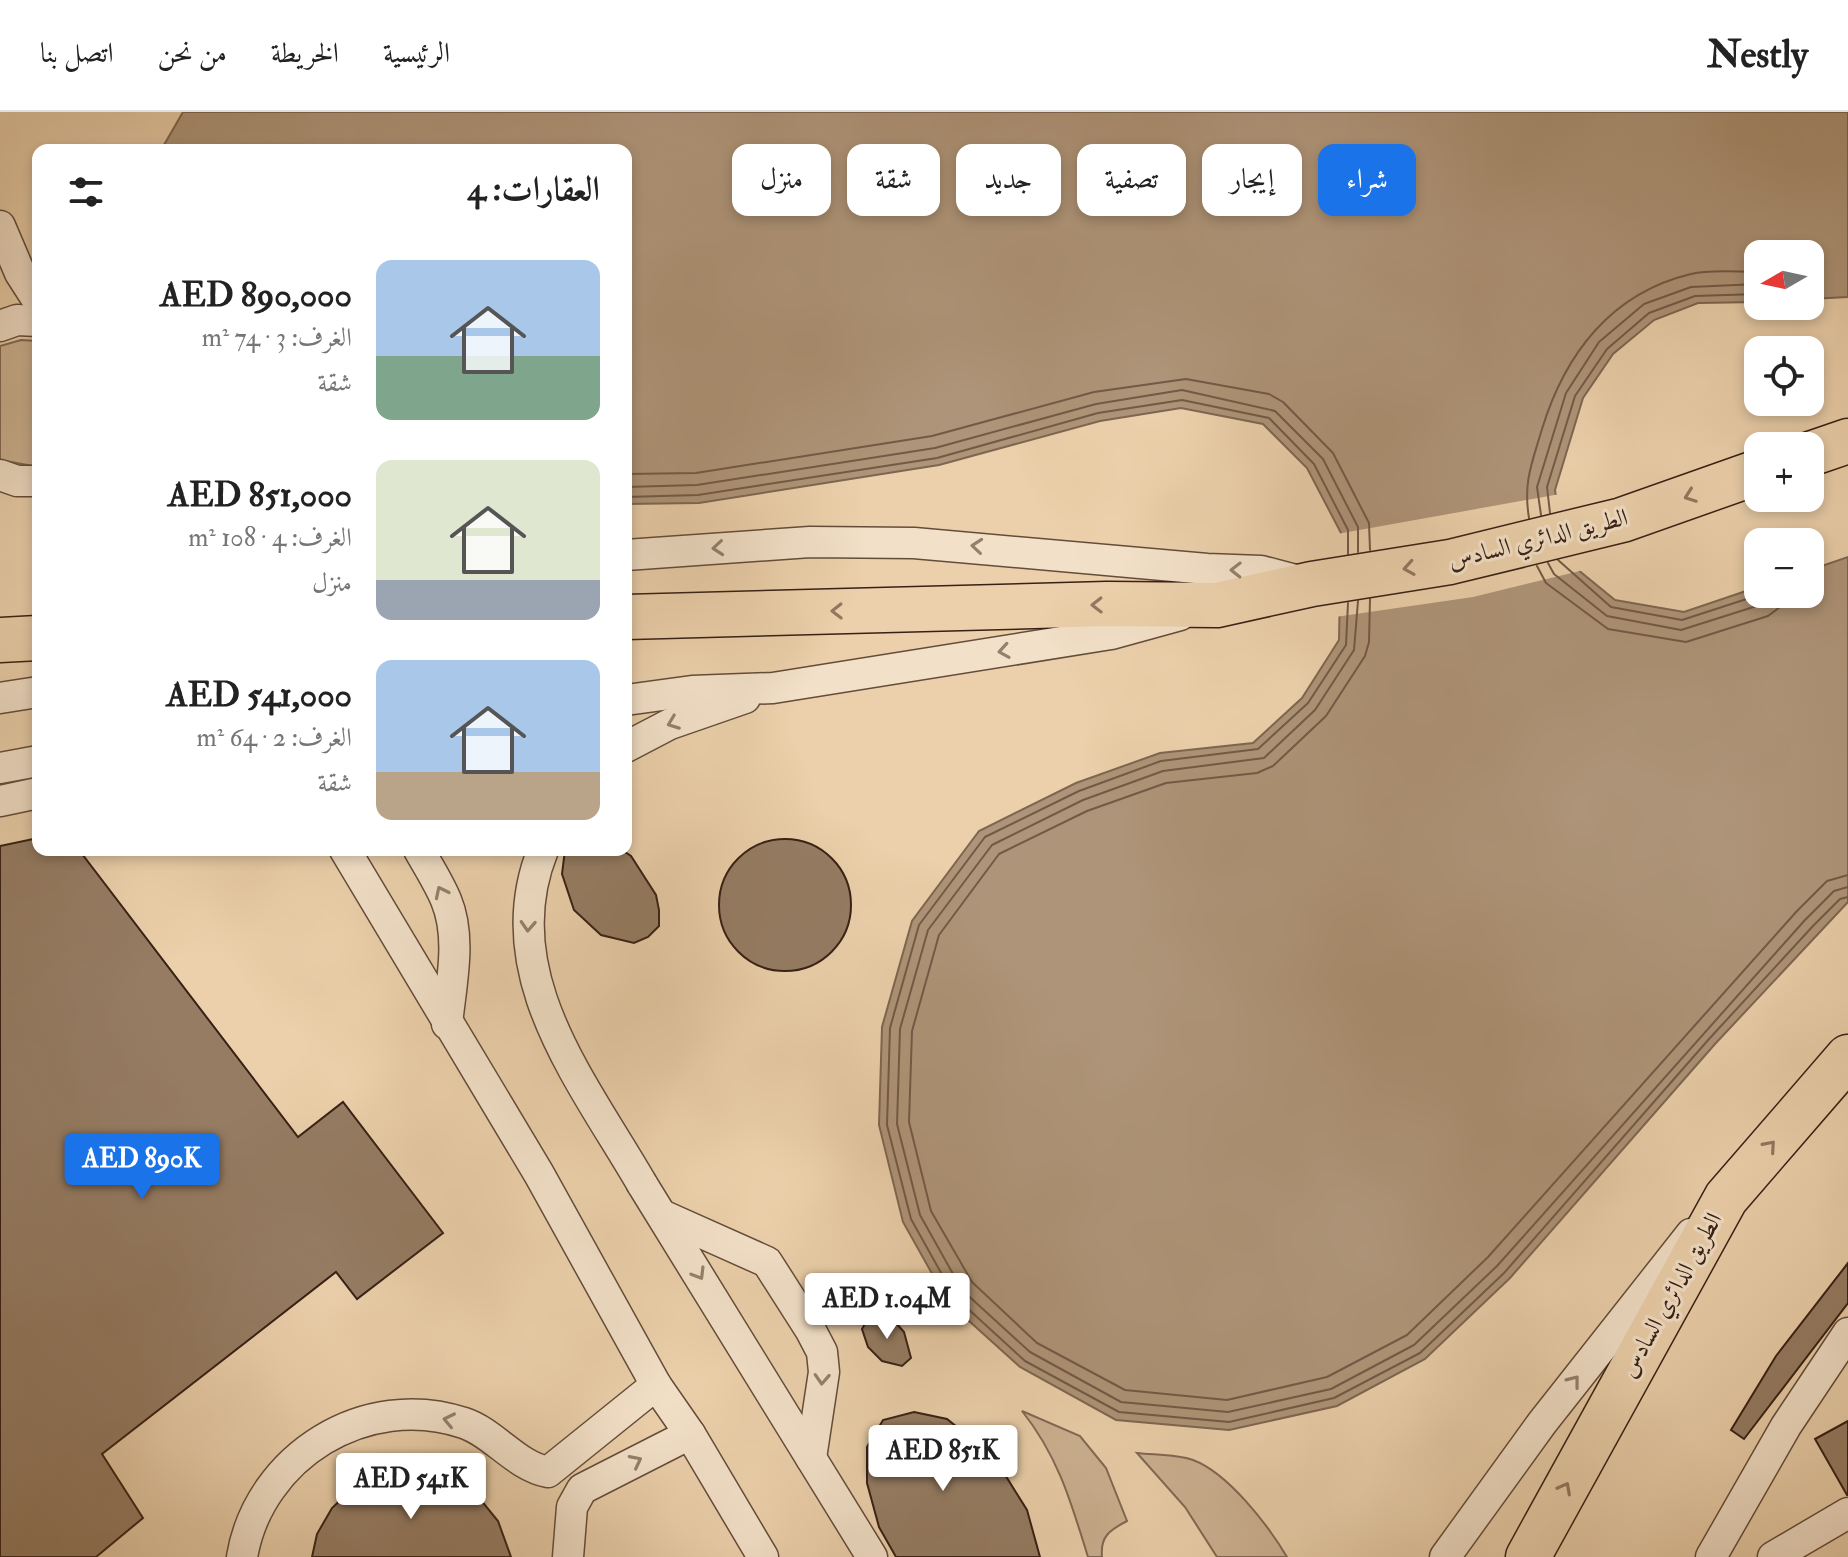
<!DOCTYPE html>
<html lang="ar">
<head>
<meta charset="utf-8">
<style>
  :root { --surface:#fff; --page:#f6f6f6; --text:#222; --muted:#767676; --line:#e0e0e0; --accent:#1a73e8 }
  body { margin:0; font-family:"IM FELL Double Pica",Amiri,serif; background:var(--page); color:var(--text); direction:rtl; height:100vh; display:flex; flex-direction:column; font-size:30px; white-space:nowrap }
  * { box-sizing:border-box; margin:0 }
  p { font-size:26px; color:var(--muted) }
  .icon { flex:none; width:44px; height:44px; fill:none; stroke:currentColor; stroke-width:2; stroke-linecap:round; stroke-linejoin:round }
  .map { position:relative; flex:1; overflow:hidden; direction:ltr }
  .sheet { position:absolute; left:32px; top:32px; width:600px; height:712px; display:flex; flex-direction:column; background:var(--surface); border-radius:16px; box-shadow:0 4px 12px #0003; direction:rtl }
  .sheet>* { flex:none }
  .banner { position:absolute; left:656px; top:32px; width:760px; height:72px; direction:rtl; display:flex; gap:16px }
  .needle { width:52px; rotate:261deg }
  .controls { position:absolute; left:1744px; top:128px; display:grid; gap:16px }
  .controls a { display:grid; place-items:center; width:80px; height:80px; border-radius:16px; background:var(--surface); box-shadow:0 4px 12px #0003; font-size:40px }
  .price { position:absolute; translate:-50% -68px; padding:0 18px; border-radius:8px; background:#fff; color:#222; font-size:26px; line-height:52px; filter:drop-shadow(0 2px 4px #0008) }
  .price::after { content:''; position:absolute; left:50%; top:48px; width:24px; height:18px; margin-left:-12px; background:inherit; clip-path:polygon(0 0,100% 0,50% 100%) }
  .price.active { background:var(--accent); color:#fff }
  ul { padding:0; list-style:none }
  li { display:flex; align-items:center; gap:24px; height:200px; padding:0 32px }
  li span { display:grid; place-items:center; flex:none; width:224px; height:160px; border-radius:16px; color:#555 }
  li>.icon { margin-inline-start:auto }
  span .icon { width:96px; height:96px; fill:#fffc; stroke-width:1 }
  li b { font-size:34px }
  h2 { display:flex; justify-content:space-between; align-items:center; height:96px; padding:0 32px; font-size:34px }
  .pill { padding:0 28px; border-radius:16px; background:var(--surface); box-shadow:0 4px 12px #0003; font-size:28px; line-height:72px }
  .pill.active { background:var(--accent); color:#fff }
  header { display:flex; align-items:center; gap:48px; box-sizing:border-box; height:112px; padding:0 40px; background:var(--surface); border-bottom:2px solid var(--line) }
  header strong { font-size:38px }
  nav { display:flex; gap:44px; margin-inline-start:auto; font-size:28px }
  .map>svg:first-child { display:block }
</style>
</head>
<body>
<header>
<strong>Nestly</strong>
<nav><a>الرئيسية</a><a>الخريطة</a><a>من نحن</a><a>اتصل بنا</a></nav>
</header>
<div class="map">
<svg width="1848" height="1445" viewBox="0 0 1848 1445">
  <rect width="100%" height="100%" fill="#ebd0ab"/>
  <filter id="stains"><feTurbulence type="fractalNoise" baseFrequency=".0025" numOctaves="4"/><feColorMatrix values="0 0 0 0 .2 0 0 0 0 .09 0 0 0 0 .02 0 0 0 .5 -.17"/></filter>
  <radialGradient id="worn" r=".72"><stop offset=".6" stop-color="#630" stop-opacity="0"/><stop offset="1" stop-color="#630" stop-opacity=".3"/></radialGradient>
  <!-- green -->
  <g fill="#ccb292" stroke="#826954" stroke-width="2">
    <polygon points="21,228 38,229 38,353 33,354 0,348 0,234"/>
    <path d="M1022,1299L1080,1324L1106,1356L1127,1409C1110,1418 1100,1424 1102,1445H1088C1071,1390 1058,1344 1022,1299Z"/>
    <path d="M1137,1341C1154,1343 1176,1342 1193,1348C1228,1361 1268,1413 1287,1445H1217L1185,1395Z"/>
  </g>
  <!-- water -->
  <polygon fill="#ae9478" stroke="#7e6650" stroke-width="2" points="183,0 1848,0 1848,185 1810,187 1810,142 1758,142 1758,190 1698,191 1654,208 1613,242 1583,286 1555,378 1566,448 1615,488 1684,500 1758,475 1758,482 1810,482 1810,458 1848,445 1848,790 1715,932 1510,1166 1425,1247 1337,1294 1229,1318 1116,1308 1020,1255 948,1190 903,1110 879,1013 882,915 912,809 979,719 1076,671 1160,641 1253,631 1302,586 1339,528 1341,421 1307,356 1263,312 1181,296 1100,309 939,353 699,391 626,392 626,38 161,38"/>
  <!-- pier -->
  <polygon fill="#ebd0ab" points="1560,382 1570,446 1584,458 1473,485 1335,505 1337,422"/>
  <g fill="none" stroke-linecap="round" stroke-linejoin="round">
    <!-- shore -->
    <g stroke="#725a46" stroke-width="2">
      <polyline points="626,362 696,361 932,324 1094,280 1186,267 1269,282 1283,290 1333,341 1369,411 1370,438"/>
      <polyline points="626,375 697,373 935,336 1096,292 1182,278 1275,299 1323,347 1358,415 1358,440"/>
      <polyline points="626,385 698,383 937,346 1098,301 1182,288 1269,306 1314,352 1348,418 1348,442"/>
      <polyline points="1550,401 1547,375 1575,284 1607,237 1649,201 1695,184 1758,182"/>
      <polyline points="1541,403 1537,375 1566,281 1599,230 1644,192 1691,175 1758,172"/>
      <path d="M1529,406C1523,370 1532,351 1542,317C1565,242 1611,181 1691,162C1711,157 1737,160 1758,160"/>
      <polyline points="1558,448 1611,495 1682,508 1762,482"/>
      <polyline points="1548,451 1554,462 1607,504 1681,518 1763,492 1774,482"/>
      <polyline points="1537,454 1546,471 1608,517 1686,530 1768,504 1780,495 1787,482"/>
      <polyline points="1370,487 1369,530 1365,544 1326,604 1273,654 1257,661 1166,671 1087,699 999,742 939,823 912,919 909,1010 931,1099 972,1170 1037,1231 1125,1278 1227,1288 1327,1265 1407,1223 1488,1145 1797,799 1827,769 1848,763"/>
      <polyline points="1358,489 1354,538 1315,598 1264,646 1163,659 1083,688 992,733 928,818 900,917 897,1012 920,1103 962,1178 1030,1240 1121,1290 1228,1300 1331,1277 1414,1233 1497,1154 1805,808 1834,779 1848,775"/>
      <polyline points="1348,491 1346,533 1308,591 1258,637 1161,649 1079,679 985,725 919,813 890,916 887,1013 911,1107 954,1184 1025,1249 1119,1300 1229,1310 1334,1286 1420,1241 1504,1161 1709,927 1813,814 1840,787 1848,785"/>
    </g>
  </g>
  <!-- building -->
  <g fill="#957c63" stroke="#372015" stroke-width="2">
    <polygon points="38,726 38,738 79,738 298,1025 343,990 443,1121 357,1187 336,1160 102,1342 143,1406 96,1445 0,1445 0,734"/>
    <circle cx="785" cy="793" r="66"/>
    <polygon points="565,738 622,738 631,744 656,783 659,798 659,814 648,825 634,831 601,823 574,798 562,762"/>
    <polygon points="1848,1151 1848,1191 1744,1327 1731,1318 1776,1244"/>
    <polygon points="876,1205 896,1211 904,1220 911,1246 902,1254 882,1249 868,1235 862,1217 867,1208"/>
    <polygon points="914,1300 947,1307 994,1345 1027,1398 1040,1445 896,1445 879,1415 867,1371 867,1335 883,1308"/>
    <polygon points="1848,1309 1848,1383 1847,1383 1815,1327"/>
    <polygon points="411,1358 446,1364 476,1382 498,1409 511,1445 312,1445 317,1422 332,1396 354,1375 381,1362"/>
  </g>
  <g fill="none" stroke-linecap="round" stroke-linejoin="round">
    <defs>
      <g id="minor">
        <polyline points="0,114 20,161 38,189"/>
        <polyline points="0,214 17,208 38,209"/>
        <polyline points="0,363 17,369 38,369"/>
        <polyline points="626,443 810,430 914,431 1207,457 1261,459 1303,470"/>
        <polyline points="0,586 38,580"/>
        <polyline points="626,588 692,579 773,576 1111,522 1180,503"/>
        <polyline points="626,635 670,612 745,586"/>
        <polyline points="0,656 38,649"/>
        <polyline points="0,689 38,681"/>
        <polyline points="345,738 539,1062 656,1273 690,1322 763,1445"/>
        <path d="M419,738C428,754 439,771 446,788C462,826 451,872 447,912"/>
        <polyline points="642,1072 872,1445"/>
        <polyline points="664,1104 767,1150 811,1219 822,1240 824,1260 811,1346"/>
        <path d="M242,1445C259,1344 366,1278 464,1311C494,1321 516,1354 548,1360L656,1273"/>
        <polyline points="568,1445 572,1395 582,1377 690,1322"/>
        <polyline points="1445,1445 1542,1311 1691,1122"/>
        <polyline points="1711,1445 1786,1314 1848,1221"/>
        <polyline points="1773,1445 1848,1401"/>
      </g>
      <g id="highway">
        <polyline points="1810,342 1848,329"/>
        <polyline points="626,505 1107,492 1217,493 1312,472 1450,450 1622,408 1758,360"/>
        <polyline points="0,528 38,526"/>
        <polyline points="1528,1445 1726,1086 1848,945"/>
      </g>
    </defs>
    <!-- minor casing -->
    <use href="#minor" stroke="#644c3a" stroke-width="33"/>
    <!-- highway casing -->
    <use href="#highway" stroke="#372015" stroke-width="47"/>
    <!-- minor -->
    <use href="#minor" stroke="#f2e0c8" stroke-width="30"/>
    <!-- highway -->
    <use href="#highway" stroke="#ebd0ab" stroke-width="44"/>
    <defs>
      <path id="minor-bridge" d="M543,738C493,861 583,970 642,1072"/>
    </defs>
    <!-- minor-bridge casing -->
    <use href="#minor-bridge" stroke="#644c3a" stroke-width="33" stroke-linecap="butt"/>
    <!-- minor-bridge -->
    <use href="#minor-bridge" stroke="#f2e0c8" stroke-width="30"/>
  </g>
  <!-- one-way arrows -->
  <defs><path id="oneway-chevron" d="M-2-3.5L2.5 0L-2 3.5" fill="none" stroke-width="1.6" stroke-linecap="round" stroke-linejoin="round" transform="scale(2)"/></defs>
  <g stroke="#917860">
    <use href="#oneway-chevron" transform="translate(1690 384) rotate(160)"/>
    <use href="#oneway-chevron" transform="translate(1409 456) rotate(171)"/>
    <use href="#oneway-chevron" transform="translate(1097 493) rotate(179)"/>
    <use href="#oneway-chevron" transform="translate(837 499) rotate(179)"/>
    <use href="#oneway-chevron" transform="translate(1770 1034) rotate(-49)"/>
    <use href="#oneway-chevron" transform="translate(1565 1376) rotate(-62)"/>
  </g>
  <g stroke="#94806e">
    <use href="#oneway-chevron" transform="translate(977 434) rotate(-175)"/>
    <use href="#oneway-chevron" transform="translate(718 436) rotate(175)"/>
    <use href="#oneway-chevron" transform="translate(1236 458) rotate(-179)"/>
    <use href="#oneway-chevron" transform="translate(1004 539) rotate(171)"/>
    <use href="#oneway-chevron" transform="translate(673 611) rotate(159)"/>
    <use href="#oneway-chevron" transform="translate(441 780) rotate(-116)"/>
    <use href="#oneway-chevron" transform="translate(528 814) rotate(93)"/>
    <use href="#oneway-chevron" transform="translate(699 1162) rotate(59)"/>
    <use href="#oneway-chevron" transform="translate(822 1267) rotate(93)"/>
    <use href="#oneway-chevron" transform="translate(1574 1269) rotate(-52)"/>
    <use href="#oneway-chevron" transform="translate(449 1308) rotate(-168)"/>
    <use href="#oneway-chevron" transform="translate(636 1349) rotate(-27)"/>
  </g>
  <g text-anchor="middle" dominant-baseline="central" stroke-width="6" stroke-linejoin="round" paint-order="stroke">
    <!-- street labels -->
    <g font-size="24" fill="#372015" stroke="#f2e0c8">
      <text transform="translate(1538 427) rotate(-14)">الطريق الدائري السادس</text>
      <text transform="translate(1671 1183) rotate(-61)">الطريق الدائري السادس</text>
    </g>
  </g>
  <rect width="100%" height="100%" filter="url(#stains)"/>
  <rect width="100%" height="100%" fill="url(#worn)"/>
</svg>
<div class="controls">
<a><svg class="needle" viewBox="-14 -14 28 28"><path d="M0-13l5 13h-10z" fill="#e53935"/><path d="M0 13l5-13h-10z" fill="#767676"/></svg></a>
<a><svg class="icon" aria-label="locate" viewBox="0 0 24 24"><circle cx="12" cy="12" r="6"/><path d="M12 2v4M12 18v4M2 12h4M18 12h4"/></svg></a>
<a>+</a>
<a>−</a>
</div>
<b class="price active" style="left:142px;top:1089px">AED 890K</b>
<b class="price" style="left:887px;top:1229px">AED 1.04M</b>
<b class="price" style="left:943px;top:1381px">AED 851K</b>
<b class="price" style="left:411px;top:1409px">AED 541K</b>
<div class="banner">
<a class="pill active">شراء</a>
<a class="pill">إيجار</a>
<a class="pill">تصفية</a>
<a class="pill">جديد</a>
<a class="pill">شقة</a>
<a class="pill">منزل</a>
</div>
<section class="sheet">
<h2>العقارات: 4<svg class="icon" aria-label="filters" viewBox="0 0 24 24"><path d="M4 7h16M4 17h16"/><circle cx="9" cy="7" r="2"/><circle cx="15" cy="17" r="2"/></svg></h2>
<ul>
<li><span style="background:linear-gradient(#a9c7e8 60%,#7fa58c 0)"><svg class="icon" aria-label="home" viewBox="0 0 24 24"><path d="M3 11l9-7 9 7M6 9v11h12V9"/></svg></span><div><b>AED 890,000</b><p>الغرف: 3 · 74 m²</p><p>شقة</p></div></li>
<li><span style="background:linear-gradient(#dfe7d0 75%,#9aa5b1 0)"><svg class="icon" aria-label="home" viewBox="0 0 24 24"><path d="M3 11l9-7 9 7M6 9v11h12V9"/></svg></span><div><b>AED 851,000</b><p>الغرف: 4 · 108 m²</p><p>منزل</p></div></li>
<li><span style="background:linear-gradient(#a9c7e8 70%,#b9a48a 0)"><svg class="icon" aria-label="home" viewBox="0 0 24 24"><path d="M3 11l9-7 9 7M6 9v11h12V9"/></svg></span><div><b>AED 541,000</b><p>الغرف: 2 · 64 m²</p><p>شقة</p></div></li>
</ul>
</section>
</div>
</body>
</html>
